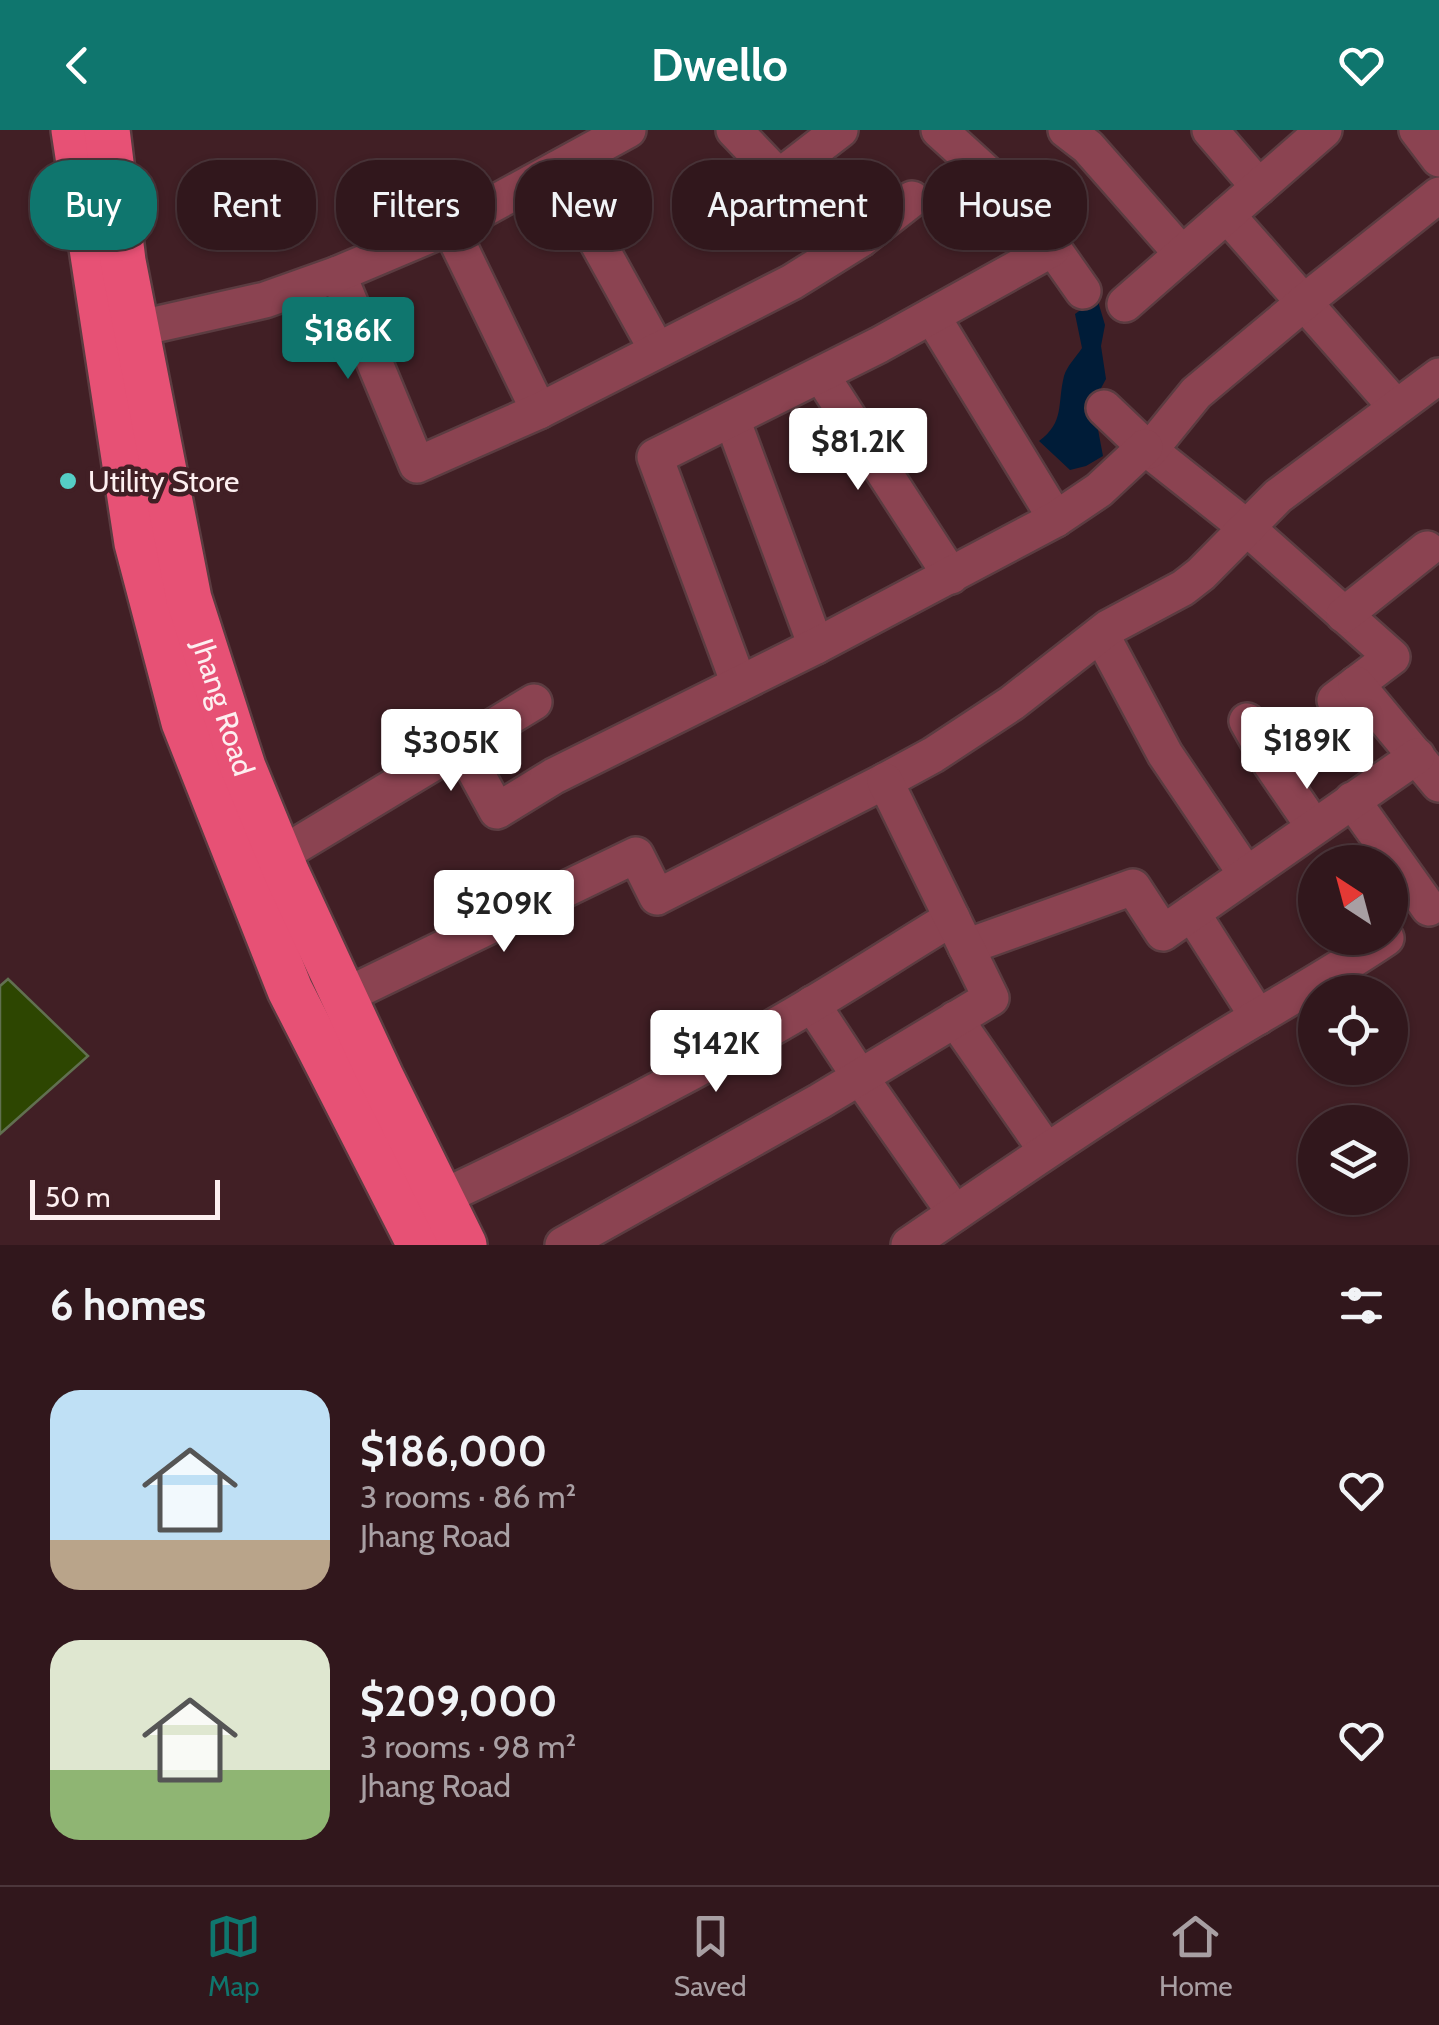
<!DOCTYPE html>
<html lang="en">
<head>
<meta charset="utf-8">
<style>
  :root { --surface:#31171c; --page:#3d2429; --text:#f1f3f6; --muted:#a89fa3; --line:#4c363b; --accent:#0f766e }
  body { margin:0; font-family:Cabin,sans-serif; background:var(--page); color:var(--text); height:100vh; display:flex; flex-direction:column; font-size:38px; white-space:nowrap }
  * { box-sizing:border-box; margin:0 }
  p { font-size:32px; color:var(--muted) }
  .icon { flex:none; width:55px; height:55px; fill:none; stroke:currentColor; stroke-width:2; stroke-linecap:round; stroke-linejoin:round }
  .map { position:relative; height:1115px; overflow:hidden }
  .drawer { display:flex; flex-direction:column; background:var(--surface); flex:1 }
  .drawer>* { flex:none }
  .hud { position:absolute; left:30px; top:30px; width:1380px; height:90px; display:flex; gap:20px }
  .needle { width:65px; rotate:324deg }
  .fabs { position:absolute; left:1298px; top:715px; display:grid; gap:20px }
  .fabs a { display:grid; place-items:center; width:110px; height:110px; border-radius:50%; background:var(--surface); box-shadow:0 2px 8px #0004,0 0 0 2px var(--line); font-size:50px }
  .scale { position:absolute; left:30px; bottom:25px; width:190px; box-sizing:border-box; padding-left:10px; border:5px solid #fdeff0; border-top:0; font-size:28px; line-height:35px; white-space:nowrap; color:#fdeff0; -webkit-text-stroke:8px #411f25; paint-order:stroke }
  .price { position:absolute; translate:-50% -85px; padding:0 22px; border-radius:10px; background:#fff; color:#222; font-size:32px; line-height:65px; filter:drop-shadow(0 2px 5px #0008) }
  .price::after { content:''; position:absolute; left:50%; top:60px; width:30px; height:22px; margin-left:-15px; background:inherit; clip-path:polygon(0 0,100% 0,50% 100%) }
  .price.selected { background:var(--accent); color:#fff }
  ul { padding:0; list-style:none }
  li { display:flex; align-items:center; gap:30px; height:250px; padding:0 50px }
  li span { display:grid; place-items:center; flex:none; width:280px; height:200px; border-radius:30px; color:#555 }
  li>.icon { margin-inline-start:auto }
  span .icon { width:120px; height:120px; fill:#fffc; stroke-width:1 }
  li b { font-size:42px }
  h2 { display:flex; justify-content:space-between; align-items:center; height:120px; padding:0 50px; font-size:42px }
  .pill { padding:0 35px; border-radius:40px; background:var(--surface); box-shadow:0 2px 8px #0004,0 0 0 2px var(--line); font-size:35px; line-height:90px }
  .pill.selected { background:var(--accent); color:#fff }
  header { display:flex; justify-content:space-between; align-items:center; height:130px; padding:0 50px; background:var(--accent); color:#fff; font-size:45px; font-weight:700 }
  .tabs { display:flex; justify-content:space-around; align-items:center; height:140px; border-top:2px solid var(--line); background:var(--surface); font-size:28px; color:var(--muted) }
  .tabs a { display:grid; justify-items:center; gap:5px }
  .tabs .selected { color:var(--accent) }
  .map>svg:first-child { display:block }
</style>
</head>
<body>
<header><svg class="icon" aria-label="back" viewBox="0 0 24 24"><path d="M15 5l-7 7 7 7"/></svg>Dwello<svg class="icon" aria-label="heart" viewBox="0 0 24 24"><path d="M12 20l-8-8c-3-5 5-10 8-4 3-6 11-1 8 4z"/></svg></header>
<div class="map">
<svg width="1439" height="1115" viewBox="0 0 1439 1115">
  <rect width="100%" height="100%" fill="#411f25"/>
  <!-- water -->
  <path fill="#001c38" d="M1097,168L1105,195L1101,216L1106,249L1093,273L1103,326L1086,336L1070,340L1039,311C1065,292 1057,274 1064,246C1067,236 1076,227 1082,218L1075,184Z"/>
  <!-- building -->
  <polygon fill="#2d4601" stroke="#617050" stroke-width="2.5" points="8,849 88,926 0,1004 0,856"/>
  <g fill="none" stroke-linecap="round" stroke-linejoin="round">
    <defs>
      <g id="minor">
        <polyline points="734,0 779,47 861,109"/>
        <polyline points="939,0 994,50 1031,87 1083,161"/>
        <polyline points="1066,0 1088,17 1182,124"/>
        <polyline points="1210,0 1259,57"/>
        <polyline points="1417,0 1439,29"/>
        <polyline points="557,39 657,220"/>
        <polyline points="779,47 840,0"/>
        <polyline points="1227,85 1396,277"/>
        <polyline points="450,97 539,281"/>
        <polyline points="338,144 417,335 539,281 792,152 861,109 912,69"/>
        <polyline points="1125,174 1324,0"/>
        <polyline points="932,186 1056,389"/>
        <polyline points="136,199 265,170 338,144 456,94 628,0"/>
        <polyline points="821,245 951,446"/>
        <polyline points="1104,278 1145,317 1246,397 1392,527 1335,570"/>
        <polyline points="732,289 816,516"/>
        <polyline points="1149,321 1196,263 1318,161 1439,65"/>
        <polyline points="1344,485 1427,419"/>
        <polyline points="1101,504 1165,624 1246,744"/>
        <polyline points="739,554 655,327 879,215 1052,119"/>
        <polyline points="1356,554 1439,654"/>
        <polyline points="1247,591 1271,634 1314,697"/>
        <polyline points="462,617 497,681 554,646 816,516 1056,389 1099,360 1145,317"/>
        <polyline points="1352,670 1429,778"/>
        <polyline points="279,726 534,572"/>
        <polyline points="1192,783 1258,887"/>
        <polyline points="966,817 1133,757 1163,803 1417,626"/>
        <polyline points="343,867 636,725 657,767 885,651 933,625 1012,573 1108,498 1183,458 1201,444 1278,366 1439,246"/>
        <polyline points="812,874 860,947 955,1083"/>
        <polyline points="955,889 1046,1020"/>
        <path d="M441,1068C552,1016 661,960 768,900C831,865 891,825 952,788"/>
        <polyline points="563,1115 820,971 991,868 885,651"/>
        <path d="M909,1115C1006,1048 1103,982 1203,920C1264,882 1327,848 1386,808"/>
      </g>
      <g id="major">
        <polyline points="74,0 137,413 184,592 290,860 420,1115"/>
        <path id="s1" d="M107,0L123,131L189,469L243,637L287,744L381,947L464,1115"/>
      </g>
    </defs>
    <!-- minor casing -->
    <use href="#minor" stroke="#5b3c41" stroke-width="40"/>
    <!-- major casing -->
    <use href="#major" stroke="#5b3c41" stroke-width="50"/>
    <!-- minor -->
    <use href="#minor" stroke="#8b4351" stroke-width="35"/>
    <!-- major -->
    <use href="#major" stroke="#e75175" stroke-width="45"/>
  </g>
  <!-- markers -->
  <circle fill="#55cec6" stroke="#411f25" stroke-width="4" cx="68" cy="351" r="10"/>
  <g text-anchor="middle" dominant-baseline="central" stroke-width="9" stroke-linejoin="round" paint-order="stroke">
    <!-- poi labels -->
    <g font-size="30" fill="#fdeff0" stroke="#411f25" text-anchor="start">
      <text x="88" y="351">Utility Store</text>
    </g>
    <!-- street labels -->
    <g font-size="30" fill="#fdeff0" stroke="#411f25">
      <text stroke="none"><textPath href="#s1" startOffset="590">Jhang Road</textPath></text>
    </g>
  </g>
</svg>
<div class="fabs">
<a><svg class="needle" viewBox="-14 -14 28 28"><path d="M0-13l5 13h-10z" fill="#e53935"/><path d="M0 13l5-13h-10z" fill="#a89fa3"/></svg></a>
<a><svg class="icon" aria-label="locate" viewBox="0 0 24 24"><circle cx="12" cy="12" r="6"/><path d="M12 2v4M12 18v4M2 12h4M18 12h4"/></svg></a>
<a><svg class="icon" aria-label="layers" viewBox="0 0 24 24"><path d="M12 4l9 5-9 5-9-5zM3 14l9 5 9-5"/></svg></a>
</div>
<div class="scale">50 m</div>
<b class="price selected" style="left:348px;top:252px">$186K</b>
<b class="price" style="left:858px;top:363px">$81.2K</b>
<b class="price" style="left:1307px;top:662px">$189K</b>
<b class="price" style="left:451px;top:664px">$305K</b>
<b class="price" style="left:504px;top:825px">$209K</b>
<b class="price" style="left:716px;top:965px">$142K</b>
<div class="hud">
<a class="pill selected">Buy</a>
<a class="pill">Rent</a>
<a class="pill">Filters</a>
<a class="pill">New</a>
<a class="pill">Apartment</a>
<a class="pill">House</a>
</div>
</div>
<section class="drawer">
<h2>6 homes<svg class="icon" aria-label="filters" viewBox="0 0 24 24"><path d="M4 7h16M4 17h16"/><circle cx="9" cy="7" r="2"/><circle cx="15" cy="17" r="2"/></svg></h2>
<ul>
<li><span style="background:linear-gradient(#bfe0f5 75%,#b9a48a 0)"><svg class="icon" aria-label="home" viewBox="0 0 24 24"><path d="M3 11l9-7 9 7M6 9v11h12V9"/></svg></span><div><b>$186,000</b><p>3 rooms · 86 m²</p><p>Jhang Road</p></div><svg class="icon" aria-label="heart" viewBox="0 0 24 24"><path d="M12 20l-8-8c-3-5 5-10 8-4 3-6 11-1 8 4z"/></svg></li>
<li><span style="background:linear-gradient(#dfe7d0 65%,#8fb573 0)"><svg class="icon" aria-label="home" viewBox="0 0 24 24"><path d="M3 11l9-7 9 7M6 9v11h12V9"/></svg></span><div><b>$209,000</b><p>3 rooms · 98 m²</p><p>Jhang Road</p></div><svg class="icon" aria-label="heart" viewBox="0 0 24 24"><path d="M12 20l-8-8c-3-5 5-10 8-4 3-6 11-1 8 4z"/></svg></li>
</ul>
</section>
<nav class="tabs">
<a class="selected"><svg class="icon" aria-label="map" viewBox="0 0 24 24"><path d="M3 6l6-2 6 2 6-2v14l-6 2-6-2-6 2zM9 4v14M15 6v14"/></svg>Map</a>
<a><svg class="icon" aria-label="saved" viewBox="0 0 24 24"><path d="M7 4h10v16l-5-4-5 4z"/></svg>Saved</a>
<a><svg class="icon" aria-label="home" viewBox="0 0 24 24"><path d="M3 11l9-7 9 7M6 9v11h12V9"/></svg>Home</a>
</nav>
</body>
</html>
